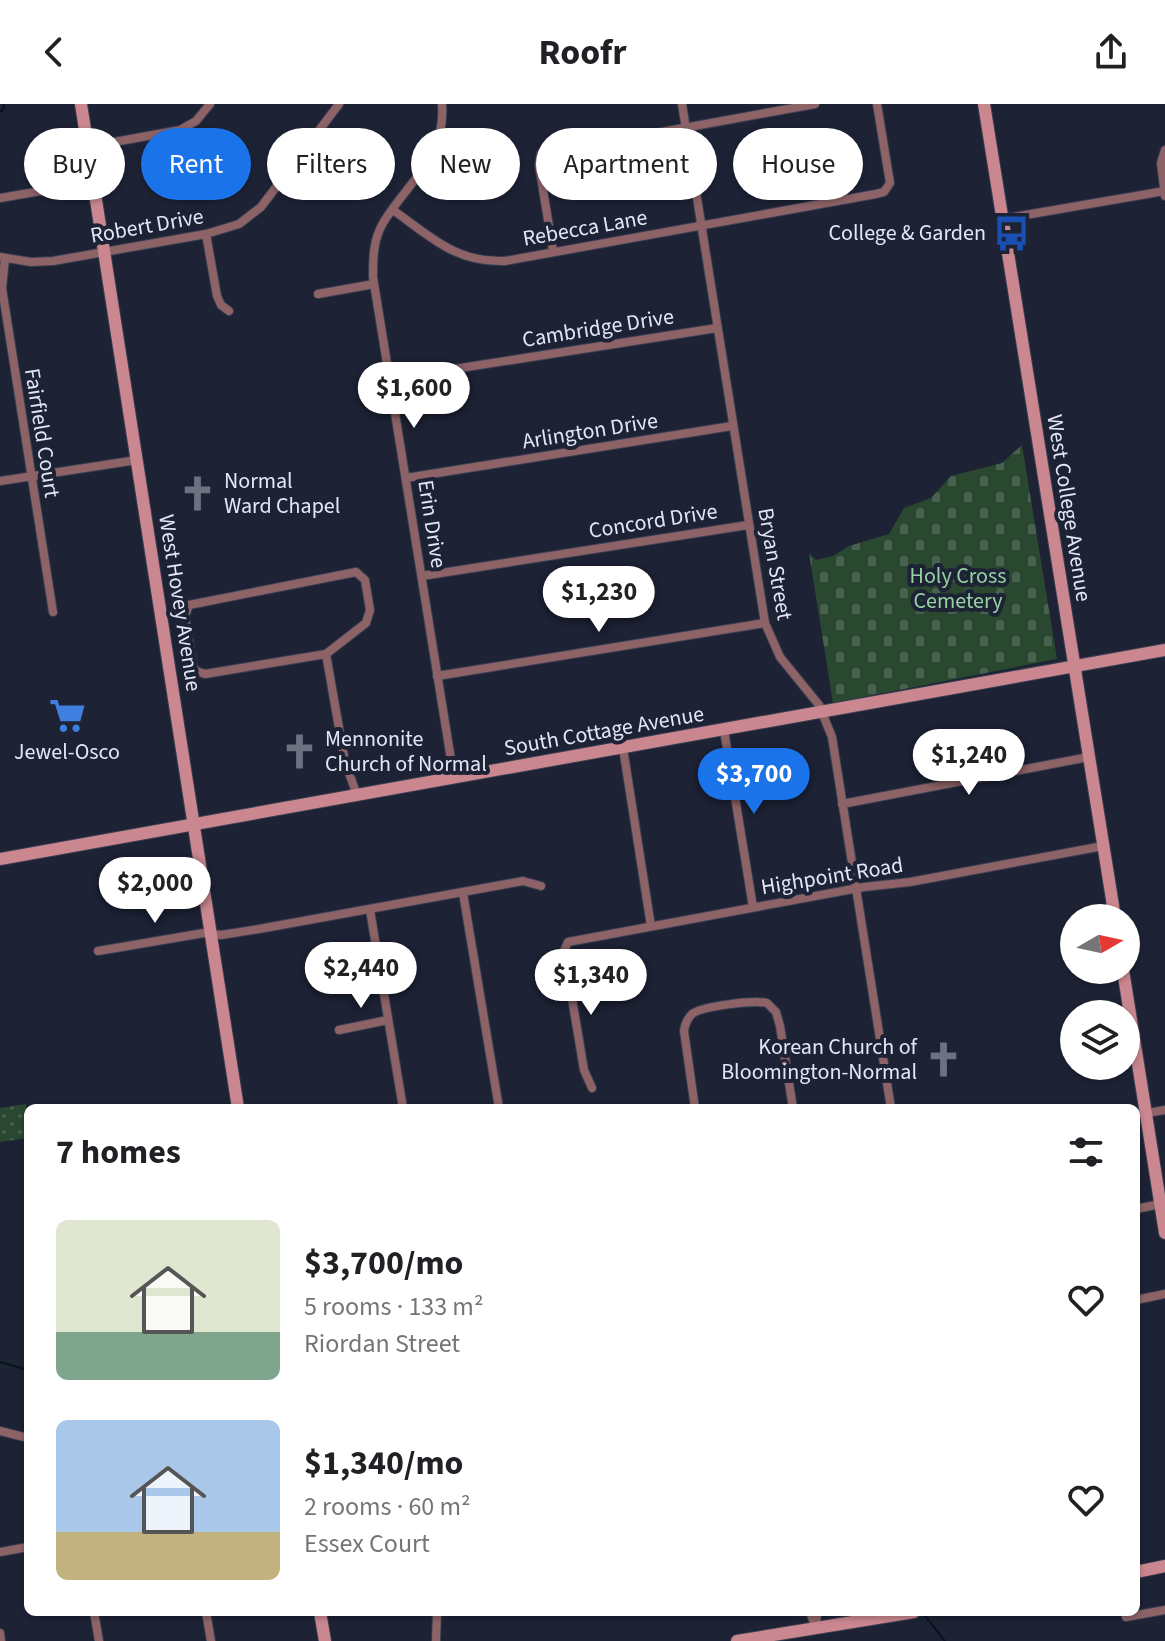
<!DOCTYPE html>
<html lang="en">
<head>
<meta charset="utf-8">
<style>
  :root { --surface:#fff; --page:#f2f2f2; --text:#202124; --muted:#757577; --accent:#1a73e8 }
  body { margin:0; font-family:"Source Sans 3",sans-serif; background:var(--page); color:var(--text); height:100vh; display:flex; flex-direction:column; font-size:30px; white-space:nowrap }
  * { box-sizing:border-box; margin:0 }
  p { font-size:26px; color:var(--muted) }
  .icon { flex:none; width:44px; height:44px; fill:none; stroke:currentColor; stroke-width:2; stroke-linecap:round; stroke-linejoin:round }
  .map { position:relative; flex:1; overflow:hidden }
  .side { position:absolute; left:24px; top:1000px; width:1116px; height:512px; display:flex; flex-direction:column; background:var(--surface); border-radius:12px; box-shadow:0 2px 6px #0004 }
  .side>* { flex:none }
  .guide { position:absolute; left:24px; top:24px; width:1118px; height:72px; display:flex; gap:16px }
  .needle { width:52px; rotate:81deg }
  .buttons { position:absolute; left:1060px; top:800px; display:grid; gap:16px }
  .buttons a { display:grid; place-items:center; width:80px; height:80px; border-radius:50%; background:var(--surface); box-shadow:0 2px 6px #0004; font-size:40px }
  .price { position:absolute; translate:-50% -68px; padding:0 18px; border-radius:28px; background:#fff; color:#222; font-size:26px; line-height:52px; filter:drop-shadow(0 2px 4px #0008) }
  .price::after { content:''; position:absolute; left:50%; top:48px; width:24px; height:18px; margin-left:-12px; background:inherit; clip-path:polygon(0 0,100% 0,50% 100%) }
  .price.on { background:var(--accent); color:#fff }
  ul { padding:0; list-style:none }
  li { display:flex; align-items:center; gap:24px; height:200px; padding:0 32px }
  li span { display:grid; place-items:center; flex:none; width:224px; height:160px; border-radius:12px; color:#555 }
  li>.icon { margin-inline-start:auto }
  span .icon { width:96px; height:96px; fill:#fffc; stroke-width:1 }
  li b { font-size:34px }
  h2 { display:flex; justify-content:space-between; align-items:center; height:96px; padding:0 32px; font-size:34px }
  .chip { padding:0 28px; border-radius:36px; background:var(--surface); box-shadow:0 2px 6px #0004; font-size:28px; line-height:72px }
  .chip.on { background:var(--accent); color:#fff }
  header { display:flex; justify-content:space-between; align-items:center; height:104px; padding:0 32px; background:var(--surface); font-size:36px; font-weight:700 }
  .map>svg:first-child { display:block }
</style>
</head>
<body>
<header><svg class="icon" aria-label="back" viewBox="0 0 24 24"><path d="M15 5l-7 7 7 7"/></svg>Roofr<svg class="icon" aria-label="share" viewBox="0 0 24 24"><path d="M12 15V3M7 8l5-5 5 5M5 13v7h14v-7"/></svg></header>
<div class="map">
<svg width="1165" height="1537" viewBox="0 0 1165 1537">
  <defs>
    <pattern id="grass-dots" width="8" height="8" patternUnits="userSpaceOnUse" patternTransform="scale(2)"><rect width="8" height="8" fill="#2a4830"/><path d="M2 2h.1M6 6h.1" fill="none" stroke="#49624f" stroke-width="1.8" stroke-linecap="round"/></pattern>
    <pattern id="cemetery-stones" width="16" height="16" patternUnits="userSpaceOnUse" patternTransform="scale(2)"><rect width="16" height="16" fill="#2a4830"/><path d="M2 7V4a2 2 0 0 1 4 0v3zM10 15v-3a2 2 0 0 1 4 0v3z" fill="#49624f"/></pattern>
  </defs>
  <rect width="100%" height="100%" fill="#1d2235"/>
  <!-- grass -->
  <polygon fill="url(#grass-dots)" points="26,1000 28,1034 0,1038 0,1004"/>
  <!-- cemetery -->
  <polygon fill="url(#cemetery-stones)" points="1022,341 1057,555 833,599 809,449 816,456 833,452 849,442 889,430 904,404 931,394 951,372 1002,359"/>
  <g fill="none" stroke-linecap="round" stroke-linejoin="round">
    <!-- stream -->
    <g stroke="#041517" stroke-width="2">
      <polyline points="0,8 3,6 4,0"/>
      <polyline points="0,1258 28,1266"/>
      <polyline points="922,1508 945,1537"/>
    </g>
    <defs>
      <g id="street">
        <path d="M442,0C446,55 408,77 383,119C373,136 373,155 373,173L454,674"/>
        <polyline points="682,0 765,519 780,553 819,601 832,633 891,1004"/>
        <polyline points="87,43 180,26 196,17 210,0"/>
        <polyline points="1165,92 1161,59 1165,46"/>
        <polyline points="0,94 93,78"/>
        <path d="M393,106C431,133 456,159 505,157L876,90L884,88L890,79L877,0"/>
        <polyline points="1002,115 1165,87"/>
        <polyline points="206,130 217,192 221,201 229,207"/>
        <polyline points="553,147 539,61 541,50 815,0"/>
        <polyline points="0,153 31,158 53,157 206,130 239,120 261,103 339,0"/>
        <polyline points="5,155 2,184 53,508"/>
        <polyline points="318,190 374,180"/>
        <polyline points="390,275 717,224"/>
        <polyline points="406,374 732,322"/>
        <polyline points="0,377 137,356"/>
        <polygon points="356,468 365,476 370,506 366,519 326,550 205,570 196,567 193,562 185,512 189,501"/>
        <polyline points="422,472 748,421"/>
        <polyline points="326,550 345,658 357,691"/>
        <polyline points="437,572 765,519"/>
        <polyline points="724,626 753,803"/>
        <polyline points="623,644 651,822"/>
        <polyline points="842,700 1089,653"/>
        <polyline points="463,789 499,1004"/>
        <polyline points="370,806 403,1004"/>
        <polyline points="98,847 204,829 221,831 259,825 523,777 541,782"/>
        <polyline points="339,926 388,916"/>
        <polyline points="592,984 584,966 564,847 568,838 864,783 910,778 1103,742"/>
        <path d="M695,1004L684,927C685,920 687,915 692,910C702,902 754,896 767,899L776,908L780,922L793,1004"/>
        <polyline points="1136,1011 1165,1006"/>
        <polyline points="1136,1105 1160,1100"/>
        <polyline points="1136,1196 1165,1190"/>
        <polyline points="0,1327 28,1334"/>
        <polyline points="0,1448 28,1443"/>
        <polyline points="94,1508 99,1537"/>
        <polyline points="206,1508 211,1537"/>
        <polyline points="810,1508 816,1524 817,1508"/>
        <polyline points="1126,1513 1165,1506"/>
        <polyline points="0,1529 1,1537"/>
        <polyline points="436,1537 437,1508"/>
      </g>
      <g id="secondary">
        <polyline points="81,0 238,1004"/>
        <polyline points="984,0 1115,814"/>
        <polyline points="0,755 1165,546"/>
        <polyline points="1123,866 1165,1129"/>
        <polyline points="1136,1468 1165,1462"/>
        <polyline points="320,1508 325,1537"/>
        <polyline points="737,1537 914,1508"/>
      </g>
    </defs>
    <!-- street casing -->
    <use href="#street" stroke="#393e50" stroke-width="10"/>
    <!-- secondary casing -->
    <use href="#secondary" stroke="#393e50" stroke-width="14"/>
    <!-- street -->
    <use href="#street" stroke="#8d6368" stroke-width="8"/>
    <!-- secondary -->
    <use href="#secondary" stroke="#ca878f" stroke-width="12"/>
  </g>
  <!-- icons -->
  <defs>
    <symbol id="bus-bare" viewBox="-9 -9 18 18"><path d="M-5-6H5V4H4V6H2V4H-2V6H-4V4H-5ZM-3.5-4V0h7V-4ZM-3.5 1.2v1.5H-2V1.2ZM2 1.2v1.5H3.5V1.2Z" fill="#1a4fb4" stroke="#1d2235" stroke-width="2.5" paint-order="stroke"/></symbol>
    <symbol id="church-bare" viewBox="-9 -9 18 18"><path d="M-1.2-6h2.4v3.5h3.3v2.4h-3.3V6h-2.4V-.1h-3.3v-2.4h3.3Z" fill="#6b7280" stroke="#1d2235" stroke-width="2.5" paint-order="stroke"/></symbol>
    <symbol id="supermarket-bare" viewBox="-9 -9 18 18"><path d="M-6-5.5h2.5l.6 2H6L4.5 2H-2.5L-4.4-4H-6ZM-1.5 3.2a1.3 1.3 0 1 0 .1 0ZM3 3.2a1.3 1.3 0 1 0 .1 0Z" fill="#3f7fe0" stroke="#1d2235" stroke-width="2.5" paint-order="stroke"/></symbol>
  </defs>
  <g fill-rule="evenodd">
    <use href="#bus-bare" x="986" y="104" width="51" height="51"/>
    <use href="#church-bare" x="172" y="364" width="51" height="51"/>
    <use href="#supermarket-bare" x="42" y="586" width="51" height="51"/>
    <use href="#church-bare" x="274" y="622" width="51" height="51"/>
    <use href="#church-bare" x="918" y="930" width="51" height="51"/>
  </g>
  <g text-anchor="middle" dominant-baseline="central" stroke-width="8" stroke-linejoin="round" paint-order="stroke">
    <!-- street labels -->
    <g font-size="22" fill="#e3e7f5" stroke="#1d2235">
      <text transform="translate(147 122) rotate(-10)">Robert Drive</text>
      <text transform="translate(585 124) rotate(-10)">Rebecca Lane</text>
      <text transform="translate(598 224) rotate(-9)">Cambridge Drive</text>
      <text transform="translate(590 327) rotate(-9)">Arlington Drive</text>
      <text transform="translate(42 329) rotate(81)">Fairfield Court</text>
      <text transform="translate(1069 404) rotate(81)">West College Avenue</text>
      <text transform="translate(653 417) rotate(-9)">Concord Drive</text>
      <text transform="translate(432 420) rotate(81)">Erin Drive</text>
      <text transform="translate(775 460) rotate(80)">Bryan Street</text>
      <text transform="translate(180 499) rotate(81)">West Hovey Avenue</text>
      <text transform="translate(604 627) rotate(-10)">South Cottage Avenue</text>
      <text transform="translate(832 772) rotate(-9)">Highpoint Road</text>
    </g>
    <!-- poi labels -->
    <g font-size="22" fill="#e3e7f5" stroke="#1d2235" text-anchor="end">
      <text x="986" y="129">College &amp; Garden</text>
      <text x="224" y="377" text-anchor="start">Normal<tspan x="224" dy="25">Ward Chapel</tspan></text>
      <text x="325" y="635" text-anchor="start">Mennonite<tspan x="325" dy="25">Church of Normal</tspan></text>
      <text x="67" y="648" text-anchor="middle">Jewel-Osco</text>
      <text x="917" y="943">Korean Church of<tspan x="917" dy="25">Bloomington-Normal</tspan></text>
    </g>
    <!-- park labels -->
    <g font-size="22" fill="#96d2a1" stroke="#1d2235">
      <text x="958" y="472">Holy Cross<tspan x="958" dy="25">Cemetery</tspan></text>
    </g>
  </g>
</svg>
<div class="buttons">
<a><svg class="needle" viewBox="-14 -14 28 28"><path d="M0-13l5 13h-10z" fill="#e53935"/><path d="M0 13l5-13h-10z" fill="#757577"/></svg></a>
<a><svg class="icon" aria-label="layers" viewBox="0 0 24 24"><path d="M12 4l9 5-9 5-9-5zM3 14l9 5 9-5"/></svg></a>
</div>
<b class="price" style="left:414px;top:326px">$1,600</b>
<b class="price" style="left:599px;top:530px">$1,230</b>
<b class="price" style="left:969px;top:693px">$1,240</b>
<b class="price on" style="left:754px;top:712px">$3,700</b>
<b class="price" style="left:155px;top:821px">$2,000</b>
<b class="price" style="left:361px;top:906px">$2,440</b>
<b class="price" style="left:591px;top:913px">$1,340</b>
<div class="guide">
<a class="chip">Buy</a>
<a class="chip on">Rent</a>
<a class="chip">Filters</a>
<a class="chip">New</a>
<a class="chip">Apartment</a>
<a class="chip">House</a>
</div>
<section class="side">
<h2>7 homes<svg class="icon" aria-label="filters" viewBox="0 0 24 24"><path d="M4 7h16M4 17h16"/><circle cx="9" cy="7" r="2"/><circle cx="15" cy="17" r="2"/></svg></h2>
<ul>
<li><span style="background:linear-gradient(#dfe7d0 70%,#7fa58c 0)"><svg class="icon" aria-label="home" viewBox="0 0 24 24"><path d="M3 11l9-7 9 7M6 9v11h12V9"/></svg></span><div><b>$3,700/mo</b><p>5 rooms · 133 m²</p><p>Riordan Street</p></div><svg class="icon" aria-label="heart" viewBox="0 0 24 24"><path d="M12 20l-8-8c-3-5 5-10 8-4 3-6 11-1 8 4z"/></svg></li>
<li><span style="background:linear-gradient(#a9c7e8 70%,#c2b280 0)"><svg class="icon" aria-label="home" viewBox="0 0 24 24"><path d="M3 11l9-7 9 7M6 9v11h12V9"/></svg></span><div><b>$1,340/mo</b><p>2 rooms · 60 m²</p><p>Essex Court</p></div><svg class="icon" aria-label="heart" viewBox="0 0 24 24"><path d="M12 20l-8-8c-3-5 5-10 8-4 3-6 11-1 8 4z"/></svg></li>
</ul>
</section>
</div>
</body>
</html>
